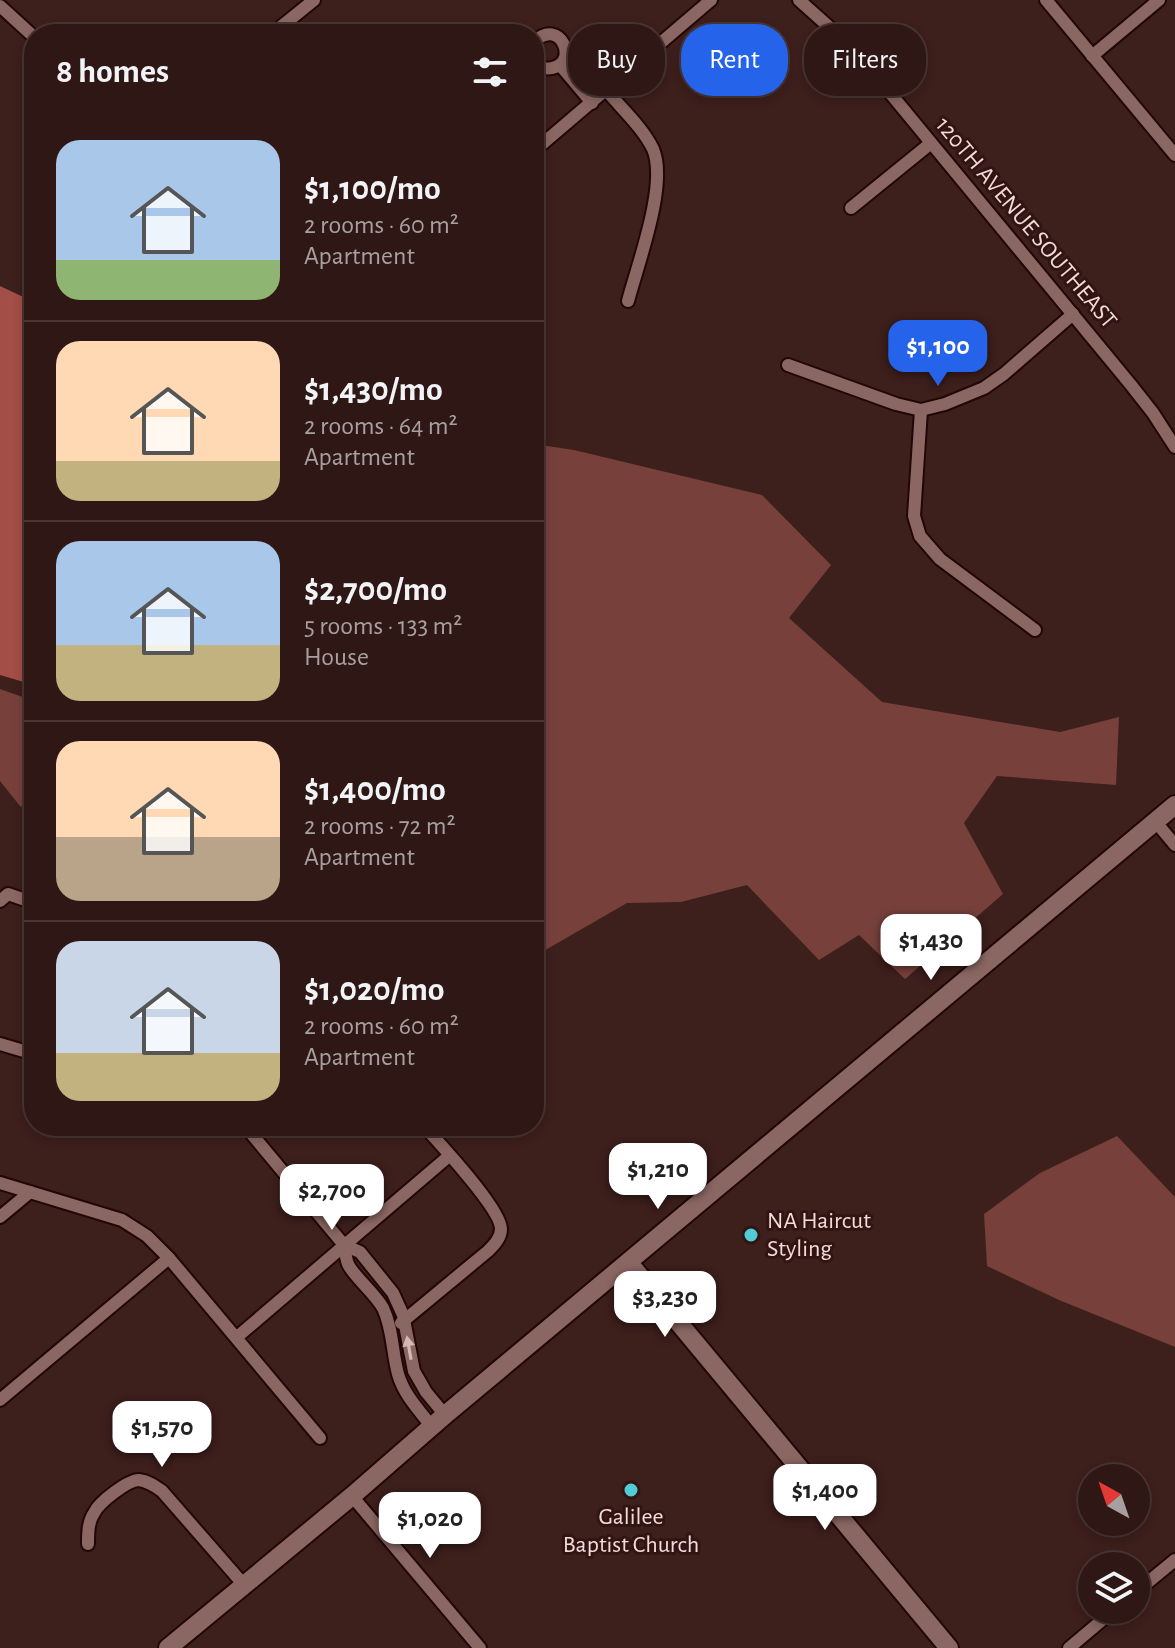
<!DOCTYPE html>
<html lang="en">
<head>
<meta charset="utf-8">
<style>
  :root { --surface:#2e1715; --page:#3a2422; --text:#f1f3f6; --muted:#a79fa0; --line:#493634; --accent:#2563eb }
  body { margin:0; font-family:"Alegreya Sans",sans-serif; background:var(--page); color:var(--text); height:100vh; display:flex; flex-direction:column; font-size:30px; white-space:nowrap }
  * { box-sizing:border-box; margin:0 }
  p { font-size:26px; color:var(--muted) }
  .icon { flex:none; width:44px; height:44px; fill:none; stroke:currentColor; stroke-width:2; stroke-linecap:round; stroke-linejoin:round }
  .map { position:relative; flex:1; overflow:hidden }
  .sheet { position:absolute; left:24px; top:24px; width:520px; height:1112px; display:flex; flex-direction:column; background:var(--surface); border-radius:32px; box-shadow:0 4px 12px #0003,0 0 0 2px var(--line) }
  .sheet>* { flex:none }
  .hud { position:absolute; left:568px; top:24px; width:486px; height:72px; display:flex; gap:16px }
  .needle { width:52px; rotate:320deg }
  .tools { position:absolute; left:1078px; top:1464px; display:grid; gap:16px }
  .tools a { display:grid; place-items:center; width:72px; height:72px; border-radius:50%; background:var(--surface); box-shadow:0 4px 12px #0003,0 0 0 2px var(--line); font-size:40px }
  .price { position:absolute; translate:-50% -68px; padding:0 18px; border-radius:16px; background:#fff; color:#222; font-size:26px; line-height:52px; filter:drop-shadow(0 2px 4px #0008) }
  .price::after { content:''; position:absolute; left:50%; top:48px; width:24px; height:18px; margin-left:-12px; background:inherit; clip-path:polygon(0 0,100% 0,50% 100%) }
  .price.selected { background:var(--accent); color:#fff }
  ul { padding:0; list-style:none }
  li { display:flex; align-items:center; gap:24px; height:200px; padding:0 32px }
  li+li { border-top:2px solid var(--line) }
  li span { display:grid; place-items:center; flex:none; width:224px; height:160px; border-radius:24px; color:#555 }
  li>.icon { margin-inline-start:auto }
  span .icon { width:96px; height:96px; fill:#fffc; stroke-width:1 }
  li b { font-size:34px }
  h2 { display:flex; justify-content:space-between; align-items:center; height:96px; padding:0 32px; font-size:34px }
  .tag { padding:0 28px; border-radius:32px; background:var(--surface); box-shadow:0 4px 12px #0003,0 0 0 2px var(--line); font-size:28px; line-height:72px }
  .tag.selected { background:var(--accent); color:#fff }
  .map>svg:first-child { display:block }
</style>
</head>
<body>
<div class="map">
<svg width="1175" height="1648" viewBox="0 0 1175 1648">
  <rect width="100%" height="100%" fill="#3d1f1c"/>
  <!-- green -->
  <g fill="#77403b">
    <polygon points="534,444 574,450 762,495 831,565 789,618 882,702 1060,732 1119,717 1116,785 997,776 964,823 1003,894 905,979 859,935 819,960 747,885 681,902 627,903 535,956"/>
    <polygon points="0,689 34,701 34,811 20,806 0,781"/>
    <polygon points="1117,1136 1175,1197 1175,1347 1059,1300 987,1266 984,1214 1040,1173"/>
  </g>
  <!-- water -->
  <polygon fill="#a34e47" points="0,286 34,302 34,685 0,675"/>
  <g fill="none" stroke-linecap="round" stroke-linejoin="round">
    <defs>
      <g id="minor">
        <polyline points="799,0 838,35 862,59 1131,385 1153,413 1175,447"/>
        <polyline points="1046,0 1175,155"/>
        <polyline points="0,6 34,37"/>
        <polyline points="272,34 314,0"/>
        <path d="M534,42C560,16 580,63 552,68C544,70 539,67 534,61"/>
        <polyline points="1092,56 1159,0"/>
        <polyline points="560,65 592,103"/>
        <path d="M607,91C622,109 643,128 653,149C668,184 638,263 628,301"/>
        <polyline points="534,151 711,0"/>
        <polyline points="851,208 931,143"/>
        <polyline points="788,365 896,404 921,410 945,404 984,388 1004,374 1073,314"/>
        <polyline points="921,410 914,516 920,536 940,559 1035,630"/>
        <polyline points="1155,821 1175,845"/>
        <polyline points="0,901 8,894 34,903"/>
        <polyline points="0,1044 34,1054"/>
        <polyline points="245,1126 344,1245"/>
        <polyline points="0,1183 122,1220 147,1236 169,1258 320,1438"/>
        <polyline points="0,1217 30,1192"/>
        <path d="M401,1323L488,1251C494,1245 501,1238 501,1229C501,1209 440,1144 424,1126"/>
        <polyline points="237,1337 449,1156"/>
        <polyline points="0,1400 169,1258"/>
        <path d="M432,1427C419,1410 404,1395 398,1374C392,1352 393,1329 383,1308C374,1292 354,1277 348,1264C346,1259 345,1251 344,1245L360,1252L393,1293L403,1315L414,1371L426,1392L445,1415"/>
        <polyline points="352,1496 480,1648"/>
        <path d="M88,1544C88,1533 88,1522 94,1513C99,1502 128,1480 139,1480C148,1481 155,1486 162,1491L244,1585"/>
        <polyline points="1136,1592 1175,1560"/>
        <polyline points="1069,1648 1114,1610"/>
      </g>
      <g id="secondary">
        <polyline points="629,1263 949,1648"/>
        <polyline points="168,1648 352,1496 445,1415 1175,805"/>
      </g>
    </defs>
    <!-- minor casing -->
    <use href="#minor" stroke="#220706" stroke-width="16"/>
    <!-- secondary casing -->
    <use href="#secondary" stroke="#220706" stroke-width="22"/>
    <!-- minor -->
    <use href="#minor" stroke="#8b6763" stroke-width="12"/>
    <!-- secondary -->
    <use href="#secondary" stroke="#8b6763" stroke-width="18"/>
  </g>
  <!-- one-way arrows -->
  <defs><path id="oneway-solid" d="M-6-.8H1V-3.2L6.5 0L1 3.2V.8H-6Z" transform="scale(2)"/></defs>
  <use fill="#d2b9b6" href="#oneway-solid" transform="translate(409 1348) rotate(-100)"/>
  <!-- markers -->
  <g fill="#52cbd9" stroke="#321513" stroke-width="3">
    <circle cx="751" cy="1235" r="8"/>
    <circle cx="631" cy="1490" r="8"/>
  </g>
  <g text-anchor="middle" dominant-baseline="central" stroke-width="6" stroke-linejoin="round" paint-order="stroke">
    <!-- street labels -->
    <g font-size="24" fill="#f1dcda" stroke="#321513">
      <text transform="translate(1026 223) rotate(50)">120TH AVENUE SOUTHEAST</text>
    </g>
    <!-- poi labels -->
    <g font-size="24" fill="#f1dcda" stroke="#321513" text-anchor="start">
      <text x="767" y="1221">NA Haircut<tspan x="767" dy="28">Styling</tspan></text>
      <text x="631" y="1517" text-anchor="middle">Galilee<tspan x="631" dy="28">Baptist Church</tspan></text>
    </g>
  </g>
</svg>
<div class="tools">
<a><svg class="needle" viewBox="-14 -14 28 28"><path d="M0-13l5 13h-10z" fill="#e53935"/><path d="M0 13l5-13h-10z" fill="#a79fa0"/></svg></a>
<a><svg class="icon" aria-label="layers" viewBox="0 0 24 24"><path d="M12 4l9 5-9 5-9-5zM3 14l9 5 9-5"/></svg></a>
</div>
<b class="price selected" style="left:938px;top:388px">$1,100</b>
<b class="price" style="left:931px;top:982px">$1,430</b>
<b class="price" style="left:658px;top:1211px">$1,210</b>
<b class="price" style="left:332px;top:1232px">$2,700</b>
<b class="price" style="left:665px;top:1339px">$3,230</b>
<b class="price" style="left:162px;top:1469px">$1,570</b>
<b class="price" style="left:825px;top:1532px">$1,400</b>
<b class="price" style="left:430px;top:1560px">$1,020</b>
<div class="hud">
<a class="tag">Buy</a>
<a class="tag selected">Rent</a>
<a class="tag">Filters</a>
</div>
<section class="sheet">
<h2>8 homes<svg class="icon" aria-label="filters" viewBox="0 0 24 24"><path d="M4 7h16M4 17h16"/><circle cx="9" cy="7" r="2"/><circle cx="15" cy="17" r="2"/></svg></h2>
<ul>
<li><span style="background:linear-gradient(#a9c7e8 75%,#8fb573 0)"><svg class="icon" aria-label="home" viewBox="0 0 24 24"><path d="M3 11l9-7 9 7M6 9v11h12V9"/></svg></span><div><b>$1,100/mo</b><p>2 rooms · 60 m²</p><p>Apartment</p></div></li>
<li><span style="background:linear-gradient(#ffd9b3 75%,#c2b280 0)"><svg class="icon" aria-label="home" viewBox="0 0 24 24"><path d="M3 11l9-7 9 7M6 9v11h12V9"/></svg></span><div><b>$1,430/mo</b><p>2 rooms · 64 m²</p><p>Apartment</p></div></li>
<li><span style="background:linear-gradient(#a9c7e8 65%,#c2b280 0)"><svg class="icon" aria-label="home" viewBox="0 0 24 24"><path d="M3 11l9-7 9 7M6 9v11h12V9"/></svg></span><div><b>$2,700/mo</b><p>5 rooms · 133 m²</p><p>House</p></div></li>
<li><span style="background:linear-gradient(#ffd9b3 60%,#b9a48a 0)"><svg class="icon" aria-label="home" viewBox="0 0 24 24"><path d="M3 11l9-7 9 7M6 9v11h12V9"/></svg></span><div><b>$1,400/mo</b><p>2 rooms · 72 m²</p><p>Apartment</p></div></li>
<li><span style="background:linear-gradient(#c9d6e8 70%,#c2b280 0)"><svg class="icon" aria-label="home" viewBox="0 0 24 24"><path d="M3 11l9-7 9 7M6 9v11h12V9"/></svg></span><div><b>$1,020/mo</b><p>2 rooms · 60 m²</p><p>Apartment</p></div></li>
</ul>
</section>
</div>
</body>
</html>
